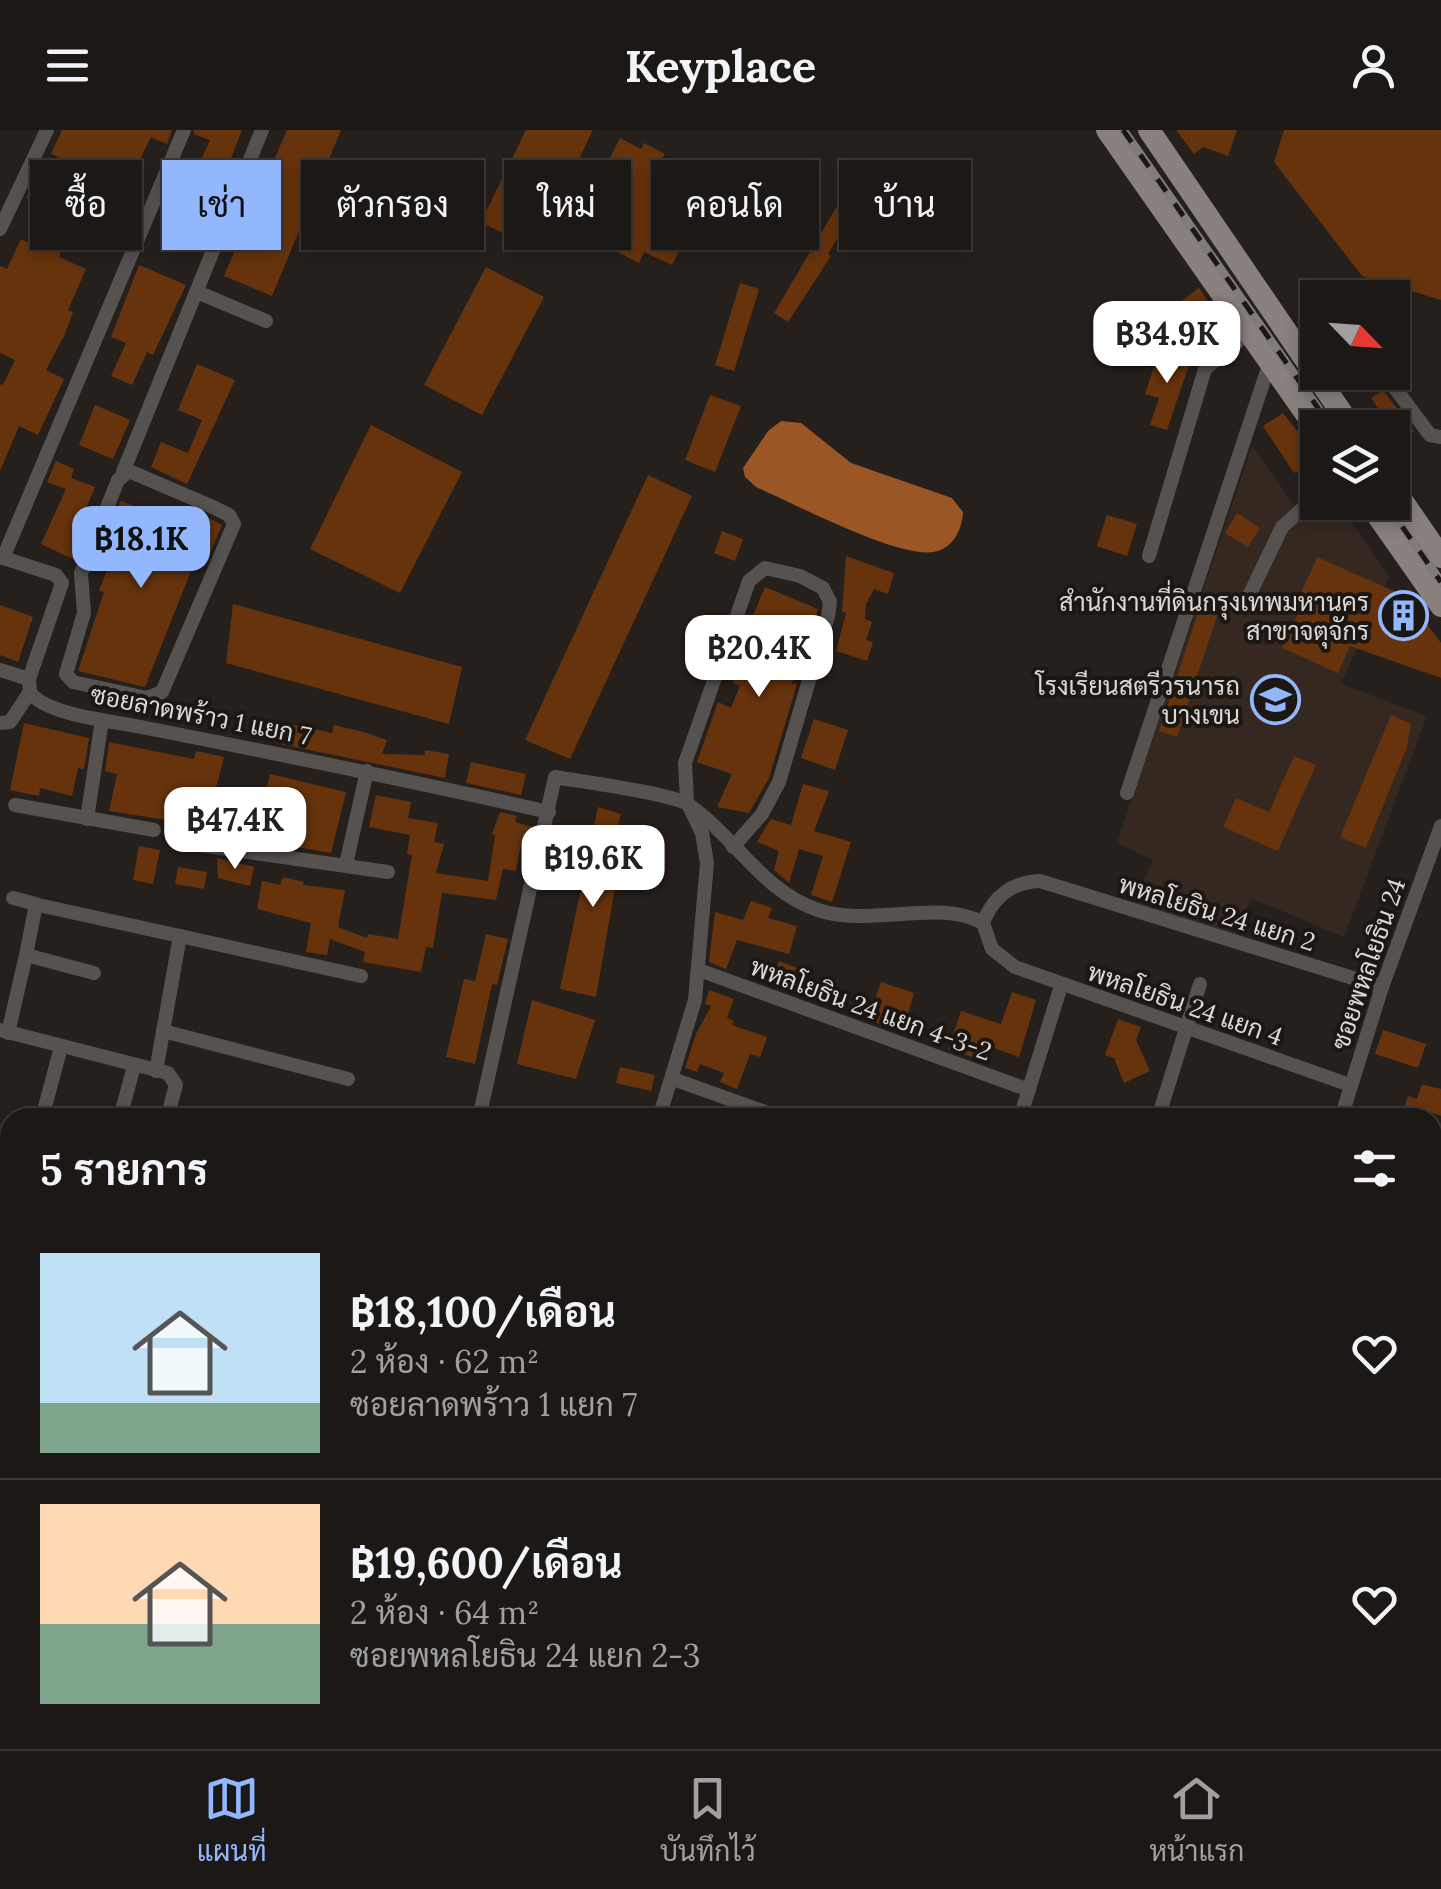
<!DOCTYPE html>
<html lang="th">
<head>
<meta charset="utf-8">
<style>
  :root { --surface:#1c1816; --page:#292523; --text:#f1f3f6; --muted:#a0a0a1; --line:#3a3735; --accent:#92b7fd }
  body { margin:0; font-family:Lora,Sarabun,serif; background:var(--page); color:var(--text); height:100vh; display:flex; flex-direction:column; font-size:38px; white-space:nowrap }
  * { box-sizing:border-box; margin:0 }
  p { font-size:32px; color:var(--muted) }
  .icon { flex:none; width:55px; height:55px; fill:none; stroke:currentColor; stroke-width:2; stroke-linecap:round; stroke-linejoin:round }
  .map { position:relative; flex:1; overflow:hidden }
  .sheet { position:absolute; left:0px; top:978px; width:1442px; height:642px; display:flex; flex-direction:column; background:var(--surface); border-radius:30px 30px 0 0; box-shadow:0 5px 15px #0003,0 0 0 2px var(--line) }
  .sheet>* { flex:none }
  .top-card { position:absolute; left:30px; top:30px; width:1382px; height:90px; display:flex; gap:20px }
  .needle { width:65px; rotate:115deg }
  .buttons { position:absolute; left:1300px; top:150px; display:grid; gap:20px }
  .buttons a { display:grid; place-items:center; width:110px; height:110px; border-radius:0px; background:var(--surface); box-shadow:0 5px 15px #0003,0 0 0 2px var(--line); font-size:50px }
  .price { position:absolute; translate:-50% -85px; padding:0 22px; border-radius:20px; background:#fff; color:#222; font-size:32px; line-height:65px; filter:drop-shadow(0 2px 5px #0008) }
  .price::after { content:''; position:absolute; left:50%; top:60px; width:30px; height:22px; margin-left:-15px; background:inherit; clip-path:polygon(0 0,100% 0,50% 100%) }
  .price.selected { background:var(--accent); color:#111 }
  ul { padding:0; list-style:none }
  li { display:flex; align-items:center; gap:30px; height:250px; padding:0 40px }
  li+li { border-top:2px solid var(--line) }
  li span { display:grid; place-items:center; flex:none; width:280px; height:200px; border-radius:0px; color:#555 }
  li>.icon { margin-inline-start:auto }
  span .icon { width:120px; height:120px; fill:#fffc; stroke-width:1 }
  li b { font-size:42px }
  h2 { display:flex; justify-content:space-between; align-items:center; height:120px; padding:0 40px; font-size:42px }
  .tag { padding:0 35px; border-radius:0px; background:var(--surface); box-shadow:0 5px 15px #0003,0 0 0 2px var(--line); font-size:35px; line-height:90px }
  .tag.selected { background:var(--accent); color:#111 }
  header { display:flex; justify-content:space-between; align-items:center; height:130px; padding:0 40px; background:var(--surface); font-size:45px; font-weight:700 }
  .tabs { display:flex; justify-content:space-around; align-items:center; height:140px; border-top:2px solid var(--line); background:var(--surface); font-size:28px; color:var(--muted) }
  .tabs a { display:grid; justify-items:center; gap:5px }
  .tabs .selected { color:var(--accent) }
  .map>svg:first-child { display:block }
</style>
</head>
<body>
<header><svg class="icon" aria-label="menu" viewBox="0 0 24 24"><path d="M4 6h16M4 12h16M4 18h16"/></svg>Keyplace<svg class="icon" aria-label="person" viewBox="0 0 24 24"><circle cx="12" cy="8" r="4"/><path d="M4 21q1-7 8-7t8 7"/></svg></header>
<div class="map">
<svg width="1441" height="1619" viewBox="0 0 1441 1619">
  <rect width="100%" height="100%" fill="#26201d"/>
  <!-- built -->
  <polygon fill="#342821" points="1252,316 1294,375 1317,359 1318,372 1339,373 1389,447 1341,554 1427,586 1344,807 1251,768 1237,807 1133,775 1153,730 1117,712"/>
  <!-- water -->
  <path fill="#9b5626" d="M781,291L801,293L851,333L952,368L963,382C962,400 953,419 933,422C897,428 793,373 756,357L745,347L743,338L768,301Z"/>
  <!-- building -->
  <g fill="#66330c">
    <polygon points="62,0 172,0 167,14 151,7 122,65 88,48 77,74 110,89 118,73 138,82 126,110 103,99 94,118 68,107 59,127 86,139 68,180 73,182 64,206 46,240 64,249 38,305 19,296 0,341 0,254 3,255 15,230 0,223 0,136 7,139 21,109 31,114 48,77 26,68 36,48 51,52 62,29 51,24"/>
    <polygon points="194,0 242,0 229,33 235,37 209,96 197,91 183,122 161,113 180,71 175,69 183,51 190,54 210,10 194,4"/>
    <polygon points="287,0 341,0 272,166 224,146"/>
    <polygon points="526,0 593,0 535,119 481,92"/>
    <polygon points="1176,0 1237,0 1228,26 1203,17 1194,24"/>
    <polygon points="1284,0 1441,0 1441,170 1362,146 1274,32"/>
    <polygon points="620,8 641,19 644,13 665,24 662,29 685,41 678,55 705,69 672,135 644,122 639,133 574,100"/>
    <polygon points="860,37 874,45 828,124 831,126 788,192 774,183"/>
    <polygon points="139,135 186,155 153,225 147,222 132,255 111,246 126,213 111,207"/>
    <polygon points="486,137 544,167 482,285 424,255"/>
    <polygon points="740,153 759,159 734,241 715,235"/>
    <polygon points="1199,158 1230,204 1204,223 1172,178"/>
    <polygon points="1160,219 1191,229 1167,300 1150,295 1159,268 1145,264"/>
    <polygon points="197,234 235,250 187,354 151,337 161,312 188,323 202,290 178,280"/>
    <polygon points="1383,260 1414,301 1401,311 1371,268"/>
    <polygon points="710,265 741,276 715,342 685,330"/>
    <polygon points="95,275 130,290 113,329 79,315"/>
    <polygon points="1283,283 1318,327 1318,340 1303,350 1298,341 1294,343 1263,296"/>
    <polygon points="371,295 462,342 400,463 310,419"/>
    <polygon points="56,331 74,339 71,348 95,357 84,384 92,388 75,430 41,414 66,359 47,352"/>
    <polygon points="648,345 692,366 570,629 525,610"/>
    <polygon points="121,371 201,402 207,387 222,395 204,437 194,433 145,557 78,541 104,462 99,461 107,440 95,436"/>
    <polygon points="1237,383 1260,398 1248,417 1225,403"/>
    <polygon points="1107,385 1137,394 1127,426 1097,416"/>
    <polygon points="722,401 743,409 735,431 714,423"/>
    <polygon points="846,426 894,443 888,464 874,459 866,474 865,489 872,492 866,510 873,512 867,531 836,521 846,483 842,482"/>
    <polygon points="1317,427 1398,463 1400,458 1441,513 1441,548 1350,516 1338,543 1282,518 1300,479 1295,477"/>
    <polygon points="765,457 818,479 792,553 797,554 769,648 749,683 717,677 732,644 697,632 718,572 731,578 740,556 733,553 749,514 742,512"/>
    <polygon points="233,474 462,537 449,594 226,533"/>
    <polygon points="1201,474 1219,480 1177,607 1159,601"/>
    <polygon points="0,475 33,487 18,532 0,525"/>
    <polygon points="1391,585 1411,594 1407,617 1366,718 1340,707"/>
    <polygon points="814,589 848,600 835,640 801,628"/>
    <polygon points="281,592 332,603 334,595 367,603 387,610 382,624 425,625 425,620 449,624 445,648 276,613"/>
    <polygon points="24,593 89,608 84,639 78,638 72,666 40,658 39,666 10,660"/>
    <polygon points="109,612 194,629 196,621 224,627 212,674 218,675 217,680 259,690 270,644 346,662 331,723 217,703 218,699 187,691 188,684 168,681 166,690 109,681 117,644 105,641"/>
    <polygon points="1294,626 1316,635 1278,721 1223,697 1236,668 1269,682"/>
    <polygon points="471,632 526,644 521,665 466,653"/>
    <polygon points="803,654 829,661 814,701 851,712 832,772 811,765 823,726 799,719 789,753 774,740 779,721 757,712 771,689 791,695"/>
    <polygon points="376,665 411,672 408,688 438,693 434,712 444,714 436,743 488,751 495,706 492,704 500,682 517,686 515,692 533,697 527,715 521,714 516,741 503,739 496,770 442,763 433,818 426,817 421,842 363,832 365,822 330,809 327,825 306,822 311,793 257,779 262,751 280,755 283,747 304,752 303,755 345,760 338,797 367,808 368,804 398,809 412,725 407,724 410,705 369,697"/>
    <polygon points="598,677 621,684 607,737 618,740 596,867 560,859"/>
    <polygon points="139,716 160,720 153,754 133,750"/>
    <polygon points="217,728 254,737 250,756 218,748"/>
    <polygon points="178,737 207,742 204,759 175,754"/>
    <polygon points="751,771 772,778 768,788 797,796 789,824 737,810 726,839 709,832 715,782 743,790"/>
    <polygon points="486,804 508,809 497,855 492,854 475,934 446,927 464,849 475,851"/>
    <polygon points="779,831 802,840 793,863 770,854"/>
    <polygon points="881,852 914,863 903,901 868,890"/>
    <polygon points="709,860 734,869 727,888 734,891 732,895 767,907 760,927 750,924 737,959 720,952 724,943 700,934 697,942 685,938 696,904 711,876 705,874"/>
    <polygon points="1012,862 1036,870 1019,927 986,915 981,930 948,919 961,881 1001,894"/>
    <polygon points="532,870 595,890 576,949 517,934"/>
    <polygon points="1118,889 1141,897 1136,910 1150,941 1124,953 1114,928 1105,925"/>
    <polygon points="1383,900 1426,914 1418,938 1375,924"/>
    <polygon points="620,937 655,945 651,961 616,953"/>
    <polygon points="1422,954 1441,959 1441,986 1430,982 1429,988 1401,988 1408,966 1417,969"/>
  </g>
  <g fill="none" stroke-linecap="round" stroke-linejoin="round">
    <!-- street -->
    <g stroke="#555250" stroke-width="14">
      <polyline points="0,99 47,0"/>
      <polyline points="197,162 266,191"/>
      <polyline points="1383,242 1430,305 1441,307"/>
      <polyline points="1322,253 1344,242"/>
      <polygon points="129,341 215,378 229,385 234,394 162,562 147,568 73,552 66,544 84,483 81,443 118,350"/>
      <polyline points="123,342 262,0"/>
      <polyline points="1149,426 1205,239 1249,202"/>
      <path d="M0,427L56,445L62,453L29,549L30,562C44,584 110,591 136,596C274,623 412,651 549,682"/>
      <polyline points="3,428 184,0"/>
      <polyline points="1246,472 1282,397 1318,365"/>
      <polyline points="0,540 29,549"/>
      <polyline points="0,593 10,592 30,562"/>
      <polyline points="1127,663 1270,232"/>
      <polyline points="15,675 154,700"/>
      <polyline points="87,689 102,590"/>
      <polyline points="185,713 388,742"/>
      <polyline points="346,734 367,641"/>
      <polyline points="13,768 36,774 26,825 94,843"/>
      <polyline points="43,776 180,806"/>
      <path d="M983,793C993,767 1012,752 1040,751L1382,857"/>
      <polyline points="983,793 992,819 1015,837 1350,955"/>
      <polyline points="699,840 1029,960"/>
      <polyline points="0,900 168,943 176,955 167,988"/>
      <polyline points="163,901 348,949"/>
      <polyline points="8,903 26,825"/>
      <polyline points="156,941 180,806 361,846"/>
      <polyline points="673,949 782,988"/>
      <polyline points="169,982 191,988"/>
      <polyline points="42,988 61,917"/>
      <polyline points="120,988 134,936"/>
      <path d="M479,988L555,647C582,652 672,663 689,675C736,708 762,761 818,780C870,798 939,768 983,793"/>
      <polyline points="659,988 695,870 707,733 702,703 687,672 685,633 749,451 765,438 800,446 823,458 830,472 828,486 779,652 762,684 733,717"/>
      <polyline points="1020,988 1061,856"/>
      <polyline points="1158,988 1200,854"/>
      <polyline points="1341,988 1382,857 1441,696"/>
      <polyline points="0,1099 10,1103"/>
      <polyline points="1432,1137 1438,1160 1432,1202"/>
      <polyline points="0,1229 7,1206"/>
      <polyline points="0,1367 10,1373"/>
      <polyline points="0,1484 10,1487"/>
      <polyline points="55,1619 57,1610"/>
      <polyline points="521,1619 524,1610"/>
      <polyline points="697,1619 699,1610"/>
      <polyline points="797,1619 799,1610"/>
      <polyline points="995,1619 998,1610"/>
      <polyline points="1147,1619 1150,1610"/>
    </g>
    <!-- primary -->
    <g stroke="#88817e" stroke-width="22">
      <polyline points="1107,0 1318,301"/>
      <polyline points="1149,0 1352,298"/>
      <polyline points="1392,356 1441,427"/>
      <polyline points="1368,372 1441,476"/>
    </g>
    <defs>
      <g id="rail">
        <polyline points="1123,0 1332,298"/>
        <polyline points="1385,372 1441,452"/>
      </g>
    </defs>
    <!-- rail casing -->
    <use href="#rail" stroke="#817c79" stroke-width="9"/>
    <!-- rail -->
    <use href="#rail" stroke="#1d1714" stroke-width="5" stroke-dasharray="15" stroke-linecap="butt"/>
  </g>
  <!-- icons -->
  <defs>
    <symbol id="building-ring" viewBox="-11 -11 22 22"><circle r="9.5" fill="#1d1714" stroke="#92b7fd" stroke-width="1.5"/><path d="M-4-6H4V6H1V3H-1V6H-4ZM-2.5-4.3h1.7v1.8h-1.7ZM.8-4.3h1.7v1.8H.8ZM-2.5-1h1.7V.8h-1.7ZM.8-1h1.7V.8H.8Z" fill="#92b7fd"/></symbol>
    <symbol id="school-ring" viewBox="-11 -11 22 22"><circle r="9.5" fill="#1d1714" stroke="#92b7fd" stroke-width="1.5"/><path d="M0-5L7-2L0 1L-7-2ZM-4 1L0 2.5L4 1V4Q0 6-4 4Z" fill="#92b7fd"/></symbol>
  </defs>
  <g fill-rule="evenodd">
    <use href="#building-ring" x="1376" y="458" width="55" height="55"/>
    <use href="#school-ring" x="1248" y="542" width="55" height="55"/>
  </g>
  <g text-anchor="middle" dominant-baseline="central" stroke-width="8" stroke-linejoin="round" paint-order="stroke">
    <!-- poi labels -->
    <g font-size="25" fill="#dcd8d5" stroke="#1d1714" text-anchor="end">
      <text x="1369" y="472">สำนักงานที่ดินกรุงเทพมหานคร<tspan x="1369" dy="29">สาขาจตุจักร</tspan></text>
      <text x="1240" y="556">โรงเรียนสตรีวรนารถ<tspan x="1240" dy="29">บางเขน</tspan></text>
    </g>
    <!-- street labels -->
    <g font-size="25" fill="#dcd8d5" stroke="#1d1714">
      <text transform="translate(201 585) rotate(11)">ซอยลาดพร้าว 1 แยก 7</text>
      <text transform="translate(1217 783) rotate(17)">พหลโยธิน 24 แยก 2</text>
      <text transform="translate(1368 834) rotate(-71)">ซอยพหลโยธิน 24</text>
      <text transform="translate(1185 874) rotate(19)">พหลโยธิน 24 แยก 4</text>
      <text transform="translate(871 879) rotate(20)">พหลโยธิน 24 แยก 4-3-2</text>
    </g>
  </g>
</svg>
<div class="buttons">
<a><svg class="needle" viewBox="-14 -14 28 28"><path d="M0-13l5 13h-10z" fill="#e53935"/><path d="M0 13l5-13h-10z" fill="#a0a0a1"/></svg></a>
<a><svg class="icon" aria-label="layers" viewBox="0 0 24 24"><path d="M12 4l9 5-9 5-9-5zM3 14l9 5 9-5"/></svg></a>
</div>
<b class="price" style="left:1167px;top:256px">฿34.9K</b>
<b class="price selected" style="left:141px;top:461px">฿18.1K</b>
<b class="price" style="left:759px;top:570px">฿20.4K</b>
<b class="price" style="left:235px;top:742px">฿47.4K</b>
<b class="price" style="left:593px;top:780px">฿19.6K</b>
<div class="top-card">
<a class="tag">ซื้อ</a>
<a class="tag selected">เช่า</a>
<a class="tag">ตัวกรอง</a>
<a class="tag">ใหม่</a>
<a class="tag">คอนโด</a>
<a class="tag">บ้าน</a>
</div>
<section class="sheet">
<h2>5 รายการ<svg class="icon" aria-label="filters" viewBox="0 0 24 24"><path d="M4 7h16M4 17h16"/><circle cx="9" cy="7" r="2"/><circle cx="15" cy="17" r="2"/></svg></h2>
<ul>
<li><span style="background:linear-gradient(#bfe0f5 75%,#7fa58c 0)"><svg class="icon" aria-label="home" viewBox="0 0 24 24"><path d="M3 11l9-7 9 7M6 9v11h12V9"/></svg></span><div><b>฿18,100/เดือน</b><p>2 ห้อง · 62 m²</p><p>ซอยลาดพร้าว 1 แยก 7</p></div><svg class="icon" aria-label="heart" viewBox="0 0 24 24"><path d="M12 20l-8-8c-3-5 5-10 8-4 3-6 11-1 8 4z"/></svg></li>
<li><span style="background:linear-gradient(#ffd9b3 60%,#7fa58c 0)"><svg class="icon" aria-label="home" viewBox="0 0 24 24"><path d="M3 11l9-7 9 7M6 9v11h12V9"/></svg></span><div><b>฿19,600/เดือน</b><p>2 ห้อง · 64 m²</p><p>ซอยพหลโยธิน 24 แยก 2-3</p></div><svg class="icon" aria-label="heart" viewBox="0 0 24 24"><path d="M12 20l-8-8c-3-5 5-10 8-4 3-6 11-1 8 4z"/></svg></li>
</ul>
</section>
</div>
<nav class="tabs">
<a class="selected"><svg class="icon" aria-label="map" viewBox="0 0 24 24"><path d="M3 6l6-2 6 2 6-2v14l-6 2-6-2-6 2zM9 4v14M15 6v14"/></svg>แผนที่</a>
<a><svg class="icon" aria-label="saved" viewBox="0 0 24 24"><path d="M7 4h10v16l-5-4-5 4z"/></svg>บันทึกไว้</a>
<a><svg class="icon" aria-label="home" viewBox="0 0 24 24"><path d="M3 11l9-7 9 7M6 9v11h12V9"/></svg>หน้าแรก</a>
</nav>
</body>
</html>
